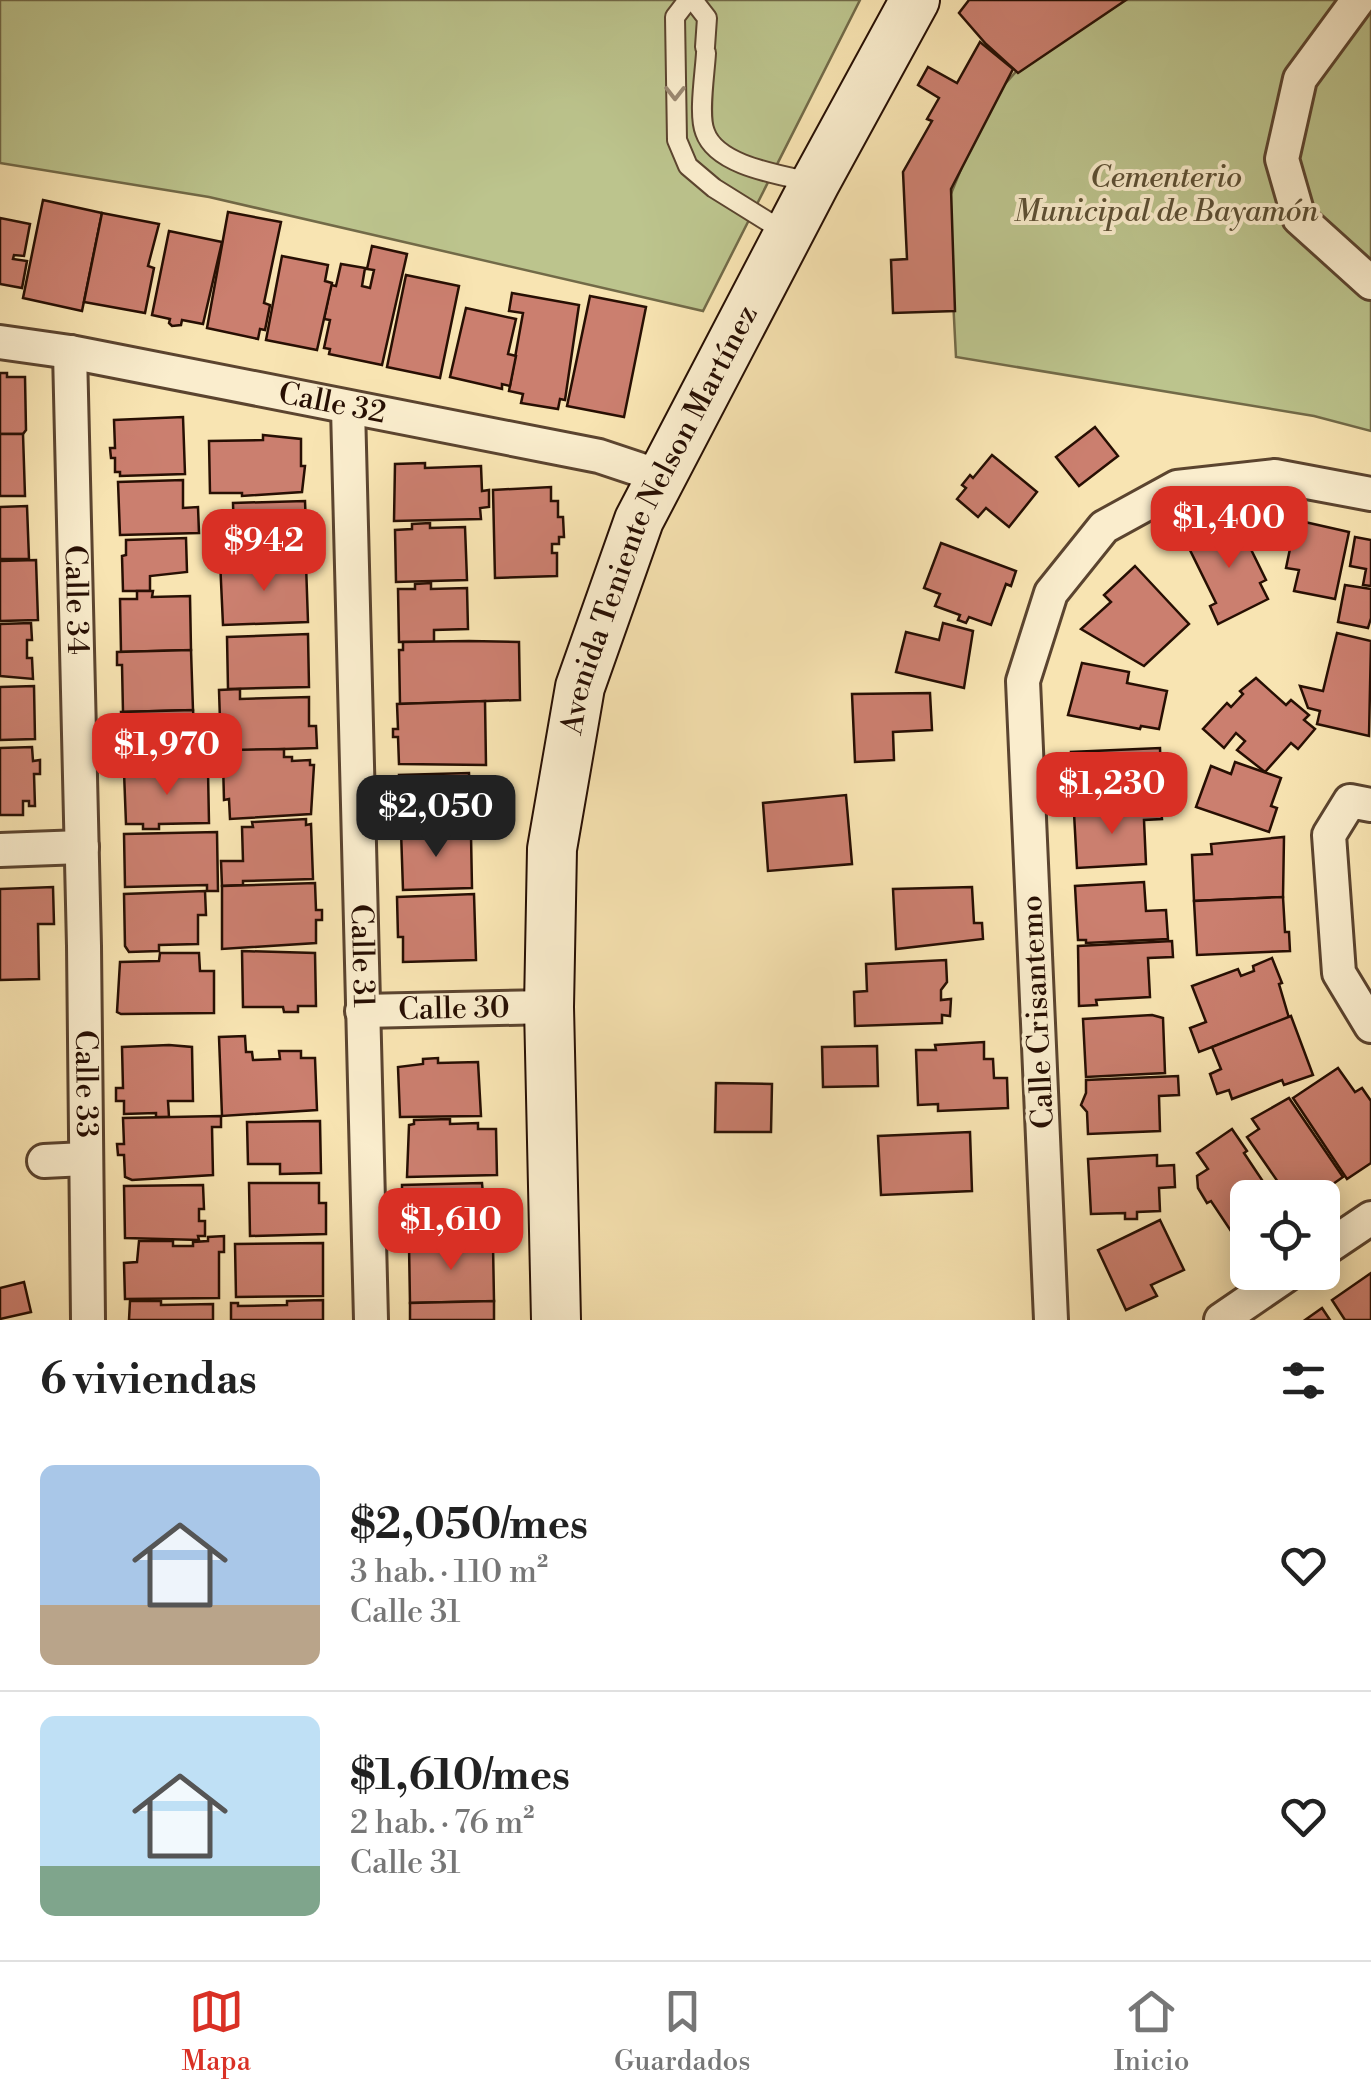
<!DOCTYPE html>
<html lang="es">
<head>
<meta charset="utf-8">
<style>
  :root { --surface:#fff; --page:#f2f2f2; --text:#222; --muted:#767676; --line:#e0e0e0; --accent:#d93025 }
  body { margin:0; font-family:"Libre Bodoni",serif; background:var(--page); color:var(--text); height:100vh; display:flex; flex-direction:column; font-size:38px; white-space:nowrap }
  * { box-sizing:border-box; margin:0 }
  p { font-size:32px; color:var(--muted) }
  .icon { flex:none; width:55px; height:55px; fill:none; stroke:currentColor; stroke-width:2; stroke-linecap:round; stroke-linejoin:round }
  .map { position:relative; height:1320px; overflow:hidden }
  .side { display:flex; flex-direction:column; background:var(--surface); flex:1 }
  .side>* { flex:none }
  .buttons { position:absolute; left:1230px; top:1180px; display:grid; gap:20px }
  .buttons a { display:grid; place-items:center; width:110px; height:110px; border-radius:15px; background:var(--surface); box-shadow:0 5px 25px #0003; font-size:50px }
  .price { position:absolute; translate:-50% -85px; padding:0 22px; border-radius:20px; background:var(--accent); color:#fff; font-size:32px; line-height:65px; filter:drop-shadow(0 2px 5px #0008) }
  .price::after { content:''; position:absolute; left:50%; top:60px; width:30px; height:22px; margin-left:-15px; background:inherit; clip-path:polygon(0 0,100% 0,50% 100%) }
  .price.selected { background:#222; color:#fff }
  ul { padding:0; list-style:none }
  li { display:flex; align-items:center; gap:30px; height:250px; padding:0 40px }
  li+li { border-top:2px solid var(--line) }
  li span { display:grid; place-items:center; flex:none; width:280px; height:200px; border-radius:15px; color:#555 }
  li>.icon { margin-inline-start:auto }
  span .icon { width:120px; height:120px; fill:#fffc; stroke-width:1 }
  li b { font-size:42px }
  h2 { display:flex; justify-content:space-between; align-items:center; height:120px; padding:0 40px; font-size:42px }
  .menu { display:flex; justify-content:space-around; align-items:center; height:140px; border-top:2px solid var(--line); background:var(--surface); font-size:28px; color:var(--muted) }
  .menu a { display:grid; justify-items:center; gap:5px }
  .menu .selected { color:var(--accent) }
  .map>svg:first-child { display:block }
</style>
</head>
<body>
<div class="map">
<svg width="1371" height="1320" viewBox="0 0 1371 1320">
  <rect width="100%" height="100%" fill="#f8e4b2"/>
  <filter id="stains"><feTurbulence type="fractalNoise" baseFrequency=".002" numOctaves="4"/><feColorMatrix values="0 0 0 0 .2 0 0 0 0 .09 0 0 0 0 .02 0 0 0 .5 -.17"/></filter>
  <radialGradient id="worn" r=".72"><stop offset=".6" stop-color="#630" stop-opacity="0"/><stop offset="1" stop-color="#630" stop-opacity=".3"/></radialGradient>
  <!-- green -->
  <g fill="#bcc48d" stroke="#726a48" stroke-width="2.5">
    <polygon points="0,0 860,0 703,311 209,197 0,163"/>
    <polygon points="1095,0 1371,0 1371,431 1314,416 956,357 948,201 988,103 1053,30"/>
  </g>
  <!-- building -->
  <g fill="#cb7f6f" stroke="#270f03" stroke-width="2.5">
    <polygon points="969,0 1126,0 1018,73 986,44 959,13"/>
    <polygon points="980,42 1013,69 951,189 955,311 893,313 891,260 907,259 903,172 932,121 927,119 939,98 918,85 928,67 957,83"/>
    <polygon points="43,200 102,213 82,311 23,298"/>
    <polygon points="228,212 281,222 264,303 270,305 265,330 260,329 258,339 207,328"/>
    <polygon points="102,213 159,224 148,266 154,268 145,313 84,302"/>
    <polygon points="0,218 30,224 24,256 14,255 13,259 27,261 22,288 0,284"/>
    <polygon points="169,231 222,242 203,324 182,320 181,325 172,326 169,323 170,319 152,315"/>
    <polygon points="372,246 407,254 382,365 329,354 330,349 324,348 330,320 324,319 331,285 336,286 341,264 365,268 362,286 370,288 374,270 367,269"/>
    <polygon points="282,256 328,265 325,281 332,283 317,350 266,340"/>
    <polygon points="406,275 459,286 440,378 387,367"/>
    <polygon points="512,293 579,305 565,400 560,399 558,409 521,403 523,394 509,391 523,313 509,311"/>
    <polygon points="590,296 646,307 624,417 567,406"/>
    <polygon points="466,308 516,319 508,354 516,356 510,386 502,384 502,389 450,377"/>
    <polygon points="0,373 7,373 7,377 25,377 26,430 23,434 0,434"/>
    <polygon points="183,417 185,474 120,476 120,472 115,472 115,458 111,458 110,448 115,448 114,420"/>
    <polygon points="1095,427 1118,456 1079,486 1056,457"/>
    <polygon points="0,434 23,434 25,496 0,496"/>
    <polygon points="263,435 301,439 301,466 305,466 302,492 242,496 242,493 210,493 209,441 263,440"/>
    <polygon points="992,455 1037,492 1009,527 986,508 978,517 957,499 966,488 962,485 970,475 973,478"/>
    <polygon points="425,463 425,468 481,466 482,491 489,490 489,507 480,508 481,519 394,521 395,464"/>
    <polygon points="183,480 183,508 198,507 199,533 120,535 118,482"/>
    <polygon points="551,487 551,501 558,501 558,517 563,517 564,537 559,537 559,544 552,544 552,553 557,553 557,576 495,578 493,490"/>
    <polygon points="305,501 307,553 220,560 220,539 234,538 233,503"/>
    <polygon points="27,506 29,559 0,559 0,507"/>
    <polygon points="1236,519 1266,580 1260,583 1268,599 1218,624 1210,606 1216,603 1187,544"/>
    <polygon points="1296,520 1349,532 1335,599 1294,591 1299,570 1286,568"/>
    <polygon points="430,523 430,528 465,527 467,580 396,582 395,530 412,529 412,524"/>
    <polygon points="1355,537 1371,540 1371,586 1363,585 1366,569 1350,566"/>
    <polygon points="186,538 187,572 150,576 150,591 123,591 122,556 126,555 126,540"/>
    <polygon points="941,543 1016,571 1011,586 1006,584 991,625 969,617 966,623 958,620 960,615 935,606 940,594 924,588"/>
    <polygon points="36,560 38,620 0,621 0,561"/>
    <polygon points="220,560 234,560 234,567 306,564 308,622 223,625"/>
    <polygon points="1135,566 1189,624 1144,666 1081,629 1111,602 1104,595"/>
    <polygon points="431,583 431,589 467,588 468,629 434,630 434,642 399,642 398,589 415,589 415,584"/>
    <polygon points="1345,585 1371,589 1371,618 1368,628 1338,622"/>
    <polygon points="137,591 153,591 152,597 190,596 191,650 121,652 120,599 137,599"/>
    <polygon points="31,623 32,640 27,640 27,658 32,658 33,679 0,676 0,624"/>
    <polygon points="943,623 973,631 964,688 896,672 906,632 939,640"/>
    <polygon points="1337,633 1371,641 1369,736 1317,724 1320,711 1308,708 1300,686 1323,691"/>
    <polygon points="308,634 309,687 228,689 227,637"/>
    <polygon points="469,641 519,642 520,700 400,704 399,650 403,650 403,642"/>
    <polygon points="191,650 193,710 123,712 122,665 117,665 117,652"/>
    <polygon points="1082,663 1129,672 1127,683 1167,691 1159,729 1141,726 1140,729 1068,715"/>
    <polygon points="1256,678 1286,705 1291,700 1309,715 1304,720 1315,729 1298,749 1291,743 1265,772 1237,750 1245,741 1236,733 1224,748 1203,729 1227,703 1231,707 1243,694 1240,691"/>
    <polygon points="34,686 35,739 0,740 0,687"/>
    <polygon points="240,689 240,699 309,697 309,726 316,726 317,748 221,751 219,690"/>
    <polygon points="930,693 932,730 893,732 894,760 855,762 852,694"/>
    <polygon points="485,701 486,765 399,764 398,737 393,737 393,729 398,729 397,704"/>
    <polygon points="193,710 196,754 208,754 208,770 123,772 121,712"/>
    <polygon points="32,747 33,761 40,760 40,774 34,774 35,806 29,806 29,801 23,801 23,815 0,815 0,748"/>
    <polygon points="1160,748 1162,805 1074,806 1071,752"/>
    <polygon points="284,749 284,757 292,757 292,761 310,760 310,765 314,765 311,814 230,819 229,799 224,800 223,762 231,762 230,750"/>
    <polygon points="1235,762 1281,778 1271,806 1277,808 1269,832 1196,807 1211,766 1231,774"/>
    <polygon points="208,770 209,823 159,824 159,829 143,829 143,824 126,824 124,772"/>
    <polygon points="469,773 471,827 401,829 399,775"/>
    <polygon points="846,795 852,864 768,871 763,803"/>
    <polygon points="1161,808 1162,819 1144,820 1146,864 1077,868 1074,813"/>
    <polygon points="306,819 306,825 311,824 313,879 243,881 243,885 222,886 221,861 243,861 242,827 253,827 252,822"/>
    <polygon points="450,830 450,836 471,835 472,888 403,890 401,831"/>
    <polygon points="217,832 218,891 207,891 207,885 125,887 124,834"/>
    <polygon points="1284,837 1283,897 1194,901 1192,855 1212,854 1211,844"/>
    <polygon points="1144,882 1146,911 1166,910 1168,939 1086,943 1086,940 1078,940 1075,886"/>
    <polygon points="315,883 316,910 322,910 322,920 316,920 316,943 222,949 222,886"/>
    <polygon points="53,887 54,924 38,924 39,979 0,980 0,889"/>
    <polygon points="972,887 974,923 982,923 983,939 896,949 893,889"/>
    <polygon points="205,891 206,915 198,915 198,944 159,945 159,951 129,952 125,946 124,894"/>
    <polygon points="474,894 476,960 403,962 403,937 398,937 397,897"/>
    <polygon points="1283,897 1285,932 1289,932 1290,951 1197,955 1194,901"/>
    <polygon points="1172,941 1173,957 1148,958 1150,997 1096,1000 1097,1005 1079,1006 1078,946"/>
    <polygon points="242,951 315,953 316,1006 298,1006 298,1012 284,1012 283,1007 243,1007"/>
    <polygon points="160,953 199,953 200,971 214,971 214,1013 121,1014 117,1012 120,962 159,961"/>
    <polygon points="1272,958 1282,983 1279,984 1289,1018 1199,1052 1190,1028 1206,1022 1192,986 1238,969 1241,976 1254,971 1253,966"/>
    <polygon points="946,960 947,982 941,990 941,1000 951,999 950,1016 942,1015 942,1023 855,1026 854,992 867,991 866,964"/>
    <polygon points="1152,1015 1163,1018 1165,1073 1086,1077 1083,1019"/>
    <polygon points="1291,1016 1313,1075 1284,1085 1282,1080 1232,1099 1229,1090 1217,1094 1210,1074 1221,1069 1212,1047"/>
    <polygon points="245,1036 246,1052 252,1052 253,1060 280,1059 279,1051 301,1051 301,1058 315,1058 317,1110 222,1116 219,1037"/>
    <polygon points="984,1042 984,1059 993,1059 994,1078 1007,1078 1008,1108 938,1111 938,1104 918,1105 916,1050 936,1050 935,1045"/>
    <polygon points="169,1045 192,1047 193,1101 168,1101 169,1117 156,1117 156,1113 124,1114 124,1101 116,1101 116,1088 123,1088 122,1047"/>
    <polygon points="877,1046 878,1086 823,1087 822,1047"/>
    <polygon points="438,1058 438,1063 478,1062 481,1116 400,1117 398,1067 423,1064 423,1059"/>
    <polygon points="1338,1068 1355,1092 1362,1088 1371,1101 1371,1163 1347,1179 1293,1098"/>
    <polygon points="1178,1076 1179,1095 1159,1096 1160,1131 1088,1134 1087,1112 1081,1105 1086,1093 1086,1080"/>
    <polygon points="716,1083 772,1084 771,1132 715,1132"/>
    <polygon points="1289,1098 1343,1177 1313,1198 1289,1198 1247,1137 1259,1129 1252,1119"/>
    <polygon points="221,1116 221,1127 212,1127 213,1175 132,1180 125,1177 124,1155 118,1155 117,1144 124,1144 123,1118"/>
    <polygon points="450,1119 450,1124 478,1123 478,1129 496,1129 497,1175 407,1177 409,1125 414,1124 414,1120"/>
    <polygon points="320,1121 321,1173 280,1174 280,1164 248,1164 247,1122"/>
    <polygon points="1232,1129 1247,1151 1244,1153 1274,1198 1248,1198 1248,1233 1237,1240 1211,1201 1207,1203 1198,1188 1197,1176 1208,1169 1197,1153"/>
    <polygon points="970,1132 972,1191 881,1195 878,1136"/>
    <polygon points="1157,1155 1157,1166 1174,1165 1175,1187 1159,1188 1160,1211 1137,1212 1137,1219 1125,1219 1125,1213 1091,1214 1088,1159"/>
    <polygon points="249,1183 319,1183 319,1203 326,1203 326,1234 250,1236"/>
    <polygon points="482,1183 487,1236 410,1237 410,1210 402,1210 402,1185"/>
    <polygon points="203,1185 204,1209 199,1209 199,1221 205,1221 205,1236 198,1236 199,1240 125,1238 124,1186"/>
    <polygon points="1160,1220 1184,1270 1151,1285 1157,1296 1126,1310 1098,1250"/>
    <polygon points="224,1236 224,1252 219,1252 219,1298 125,1299 124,1263 137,1262 139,1241 173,1241 173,1246 193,1246 193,1242 208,1241 208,1237"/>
    <polygon points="323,1243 323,1296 236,1297 235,1244"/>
    <polygon points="493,1244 494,1301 410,1303 409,1245"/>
    <polygon points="1371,1273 1371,1320 1345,1320 1332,1300"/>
    <polygon points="24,1282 31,1312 0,1319 0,1288"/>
    <polygon points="323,1300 323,1320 231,1320 231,1303 238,1303 238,1306 287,1305 287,1301"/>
    <polygon points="130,1301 161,1301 161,1305 213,1304 213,1320 129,1320"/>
    <polygon points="494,1301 494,1320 410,1320 410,1303"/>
    <polygon points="1322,1308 1330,1320 1305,1320"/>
  </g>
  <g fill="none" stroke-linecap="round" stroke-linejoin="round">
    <defs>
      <g id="lane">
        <polyline points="688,0 675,17 677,140 688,166 714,188 788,234"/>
        <polyline points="693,0 707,18 705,47"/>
        <path d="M706,53C705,73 698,115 705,132C717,167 783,175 815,183"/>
      </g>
      <g id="street">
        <polyline points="1358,0 1300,79 1282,159 1299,218 1371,283"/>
        <path id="s1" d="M0,342L70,352L599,456L662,477"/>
        <path id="s2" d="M70,352L84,946L88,1320"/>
        <path id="s3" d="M348,408L371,1320"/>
        <polyline points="1371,805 1350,801 1329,835 1339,973 1371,1026"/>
        <polyline points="0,850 82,847"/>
        <path id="s4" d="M362,1011L549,1007"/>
        <polyline points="44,1161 85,1159"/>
        <polyline points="1322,1251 1371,1218"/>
        <polyline points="1051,1320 1023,681 1051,593 1104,527 1177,487 1275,476 1371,494"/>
        <polyline points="1221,1320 1291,1272"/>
      </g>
      <g id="secondary">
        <path id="s5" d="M556,1320L549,1007L552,849L580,687L639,520L815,183L915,0"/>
      </g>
    </defs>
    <!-- lane casing -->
    <use href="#lane" stroke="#5b442f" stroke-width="22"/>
    <!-- street casing -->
    <use href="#street" stroke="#5b442f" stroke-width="38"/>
    <!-- secondary casing -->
    <use href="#secondary" stroke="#270f03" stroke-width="52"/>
    <!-- lane -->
    <use href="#lane" stroke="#faedcd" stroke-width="18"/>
    <!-- street -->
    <use href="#street" stroke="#faedcd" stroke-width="32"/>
    <!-- secondary -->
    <use href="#secondary" stroke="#faedcd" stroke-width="48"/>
  </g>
  <!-- one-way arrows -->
  <defs><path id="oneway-chevron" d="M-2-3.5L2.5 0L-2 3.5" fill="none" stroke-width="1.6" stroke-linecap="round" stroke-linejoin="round" transform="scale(2.5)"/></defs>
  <use stroke="#9b8972" href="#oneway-chevron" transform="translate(675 93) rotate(90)"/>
  <g text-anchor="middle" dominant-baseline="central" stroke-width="8" stroke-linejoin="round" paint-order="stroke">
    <!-- park labels -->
    <g font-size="30" font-style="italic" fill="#5b4e33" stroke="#faedcd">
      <text x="1166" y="178">Cementerio<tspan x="1166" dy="34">Municipal de Bayamón</tspan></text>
    </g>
    <!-- street labels -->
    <g font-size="30" fill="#270f03" stroke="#faedcd">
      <text stroke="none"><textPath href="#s1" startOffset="338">Calle 32</textPath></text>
      <text stroke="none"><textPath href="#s5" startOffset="820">Avenida Teniente Nelson Martínez</textPath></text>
      <text stroke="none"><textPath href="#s2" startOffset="248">Calle 34</textPath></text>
      <text stroke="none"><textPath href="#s3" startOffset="548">Calle 31</textPath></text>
      <text stroke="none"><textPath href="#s4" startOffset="92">Calle 30</textPath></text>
      <text transform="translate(1038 1012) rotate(-93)">Calle Crisantemo</text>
      <text stroke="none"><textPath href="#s2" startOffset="732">Calle 33</textPath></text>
    </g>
  </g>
  <rect width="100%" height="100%" filter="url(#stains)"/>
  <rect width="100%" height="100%" fill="url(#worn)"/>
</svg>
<div class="buttons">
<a><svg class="icon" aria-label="locate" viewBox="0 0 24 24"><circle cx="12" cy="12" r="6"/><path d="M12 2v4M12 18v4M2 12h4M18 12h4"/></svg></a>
</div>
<b class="price" style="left:1229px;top:571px">$1,400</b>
<b class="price" style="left:264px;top:594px">$942</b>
<b class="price" style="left:167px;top:798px">$1,970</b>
<b class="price" style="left:1112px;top:837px">$1,230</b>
<b class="price selected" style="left:436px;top:860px">$2,050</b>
<b class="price" style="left:451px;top:1273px">$1,610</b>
</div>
<section class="side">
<h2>6 viviendas<svg class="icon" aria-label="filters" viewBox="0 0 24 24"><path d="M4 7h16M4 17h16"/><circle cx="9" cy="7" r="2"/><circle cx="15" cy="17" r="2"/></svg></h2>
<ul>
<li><span style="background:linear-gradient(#a9c7e8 70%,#b9a48a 0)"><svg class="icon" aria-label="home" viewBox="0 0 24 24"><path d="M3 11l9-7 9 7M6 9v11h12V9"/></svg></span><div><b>$2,050/mes</b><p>3 hab. · 110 m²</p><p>Calle 31</p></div><svg class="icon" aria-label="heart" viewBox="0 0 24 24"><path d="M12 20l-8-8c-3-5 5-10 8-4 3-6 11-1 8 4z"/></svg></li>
<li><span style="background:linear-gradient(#bfe0f5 75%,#7fa58c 0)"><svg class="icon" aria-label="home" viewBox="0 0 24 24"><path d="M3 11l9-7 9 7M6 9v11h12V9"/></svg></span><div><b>$1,610/mes</b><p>2 hab. · 76 m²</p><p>Calle 31</p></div><svg class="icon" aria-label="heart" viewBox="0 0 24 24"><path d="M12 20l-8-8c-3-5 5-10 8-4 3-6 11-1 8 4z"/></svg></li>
</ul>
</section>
<nav class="menu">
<a class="selected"><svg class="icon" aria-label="map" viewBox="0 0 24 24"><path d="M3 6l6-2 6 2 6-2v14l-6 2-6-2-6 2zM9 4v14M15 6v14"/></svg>Mapa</a>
<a><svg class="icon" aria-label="saved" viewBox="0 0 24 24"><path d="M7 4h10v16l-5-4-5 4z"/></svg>Guardados</a>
<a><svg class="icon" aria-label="home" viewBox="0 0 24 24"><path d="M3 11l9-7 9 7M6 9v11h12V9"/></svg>Inicio</a>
</nav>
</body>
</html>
